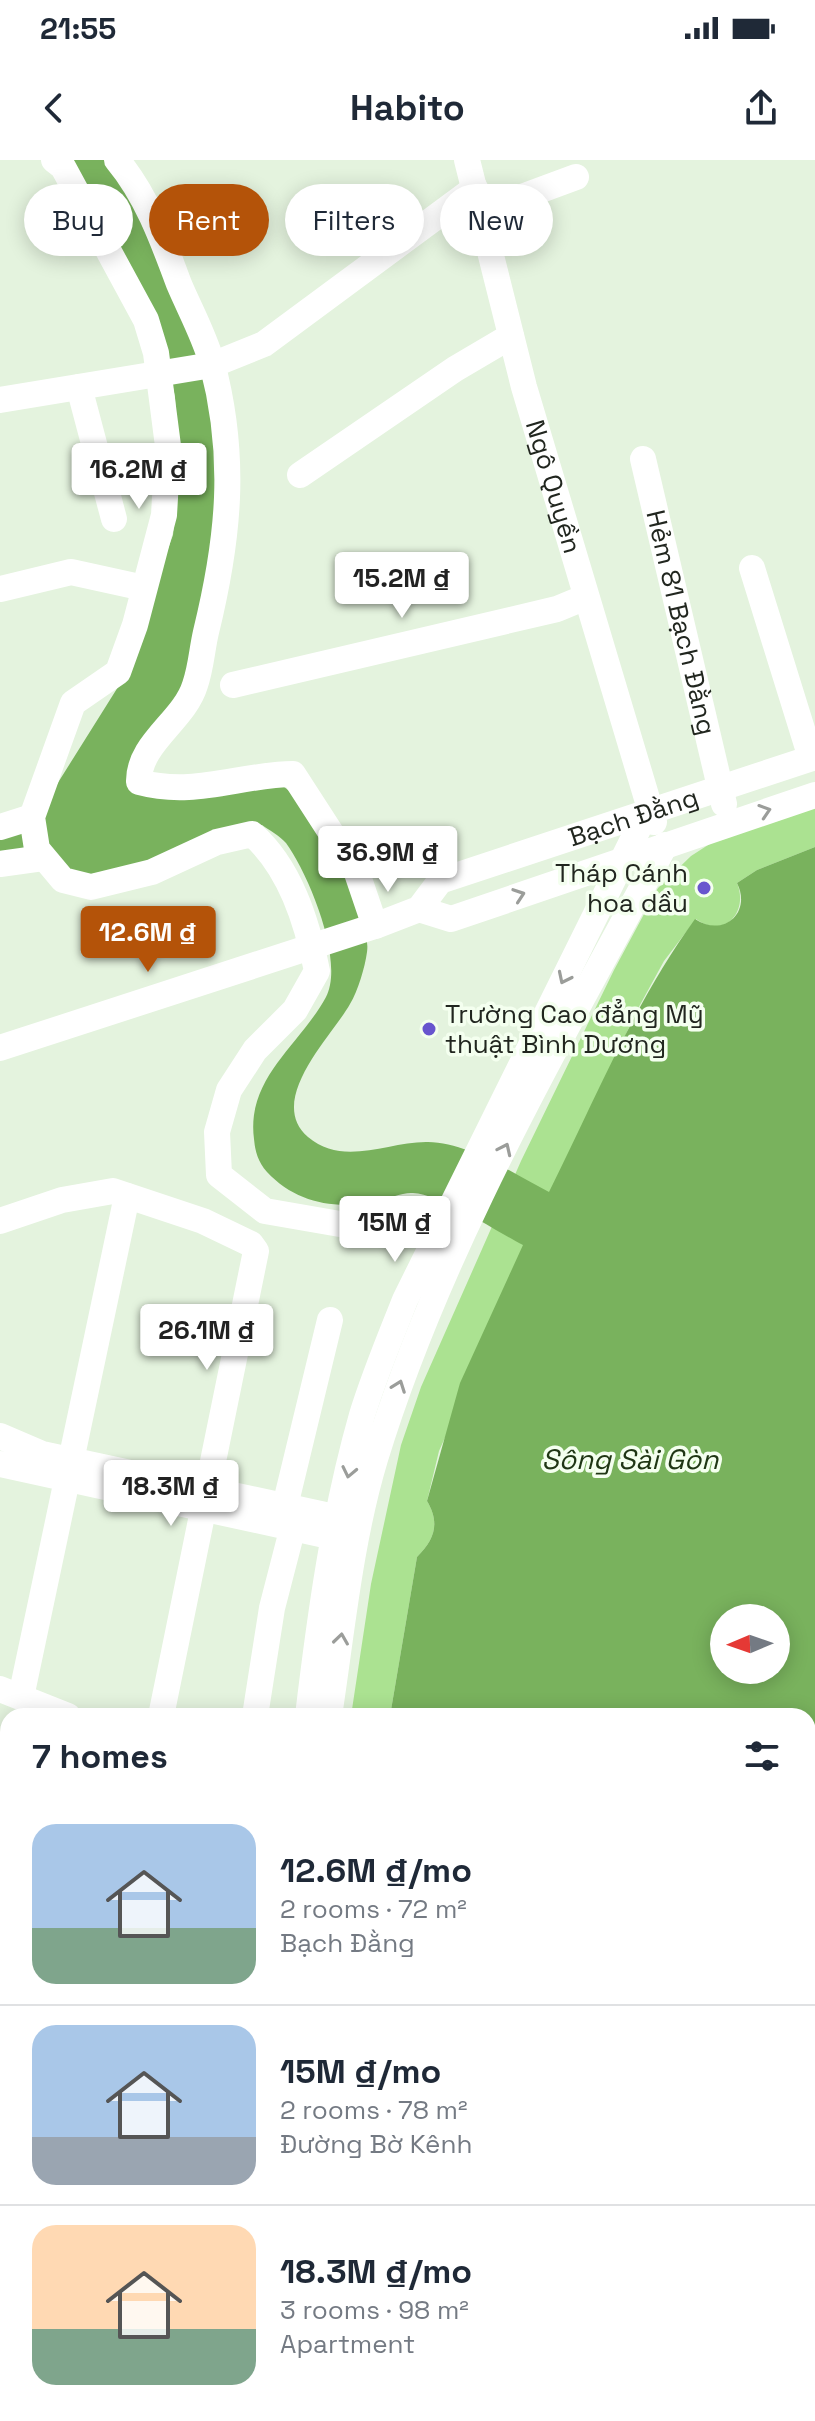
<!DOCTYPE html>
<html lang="en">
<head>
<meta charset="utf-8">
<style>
  :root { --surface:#fff; --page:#f2f2f3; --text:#1f2937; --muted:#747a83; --line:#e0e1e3; --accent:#b45309 }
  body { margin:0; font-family:"Space Grotesk",sans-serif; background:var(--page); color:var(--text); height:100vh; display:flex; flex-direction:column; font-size:30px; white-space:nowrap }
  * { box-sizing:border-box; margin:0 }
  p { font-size:26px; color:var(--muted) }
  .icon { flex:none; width:44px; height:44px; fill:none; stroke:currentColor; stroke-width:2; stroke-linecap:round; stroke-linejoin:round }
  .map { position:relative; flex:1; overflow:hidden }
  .sheet { position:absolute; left:0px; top:1548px; width:816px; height:714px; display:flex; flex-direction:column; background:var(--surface); border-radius:24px 24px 0 0; box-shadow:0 4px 20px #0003 }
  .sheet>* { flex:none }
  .banner { position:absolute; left:24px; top:24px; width:768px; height:72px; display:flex; gap:16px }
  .needle { width:52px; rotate:268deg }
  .buttons { position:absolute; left:710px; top:1444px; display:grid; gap:16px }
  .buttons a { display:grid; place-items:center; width:80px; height:80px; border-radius:50%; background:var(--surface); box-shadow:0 4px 20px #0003; font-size:40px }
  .price { position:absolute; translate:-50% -68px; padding:0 18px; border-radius:8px; background:#fff; color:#222; font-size:26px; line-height:52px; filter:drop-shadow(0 2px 4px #0008) }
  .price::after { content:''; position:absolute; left:50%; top:48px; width:24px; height:18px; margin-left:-12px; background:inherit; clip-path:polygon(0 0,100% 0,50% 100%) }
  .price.on { background:var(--accent); color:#fff }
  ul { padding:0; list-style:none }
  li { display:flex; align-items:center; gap:24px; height:200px; padding:0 32px }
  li+li { border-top:2px solid var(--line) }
  li span { display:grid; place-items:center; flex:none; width:224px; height:160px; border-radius:24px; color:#555 }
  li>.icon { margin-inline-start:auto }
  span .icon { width:96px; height:96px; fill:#fffc; stroke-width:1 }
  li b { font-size:34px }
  h2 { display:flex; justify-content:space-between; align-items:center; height:96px; padding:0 32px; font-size:34px }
  .chip { padding:0 28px; border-radius:36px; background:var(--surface); box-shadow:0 4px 20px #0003; font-size:28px; line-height:72px }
  .chip.on { background:var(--accent); color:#fff }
  .status { display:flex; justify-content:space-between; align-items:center; height:56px; padding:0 40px; background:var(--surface); direction:ltr }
  .status svg { height:22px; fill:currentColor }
  header { display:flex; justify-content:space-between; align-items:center; height:104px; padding:0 32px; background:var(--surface); font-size:36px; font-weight:800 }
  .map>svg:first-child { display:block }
</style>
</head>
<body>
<div class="status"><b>21:55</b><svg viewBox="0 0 49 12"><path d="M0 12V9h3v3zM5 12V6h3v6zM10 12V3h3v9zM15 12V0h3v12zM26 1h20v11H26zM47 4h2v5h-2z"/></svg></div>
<header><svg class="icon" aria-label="back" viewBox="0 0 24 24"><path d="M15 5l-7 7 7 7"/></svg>Habito<svg class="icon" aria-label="share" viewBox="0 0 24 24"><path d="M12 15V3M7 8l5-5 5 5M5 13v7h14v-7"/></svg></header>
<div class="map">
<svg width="815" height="2261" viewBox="0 0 815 2261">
  <rect width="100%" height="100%" fill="#e4f3de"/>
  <!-- green -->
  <path fill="#abe291" d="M815,641V687L757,710L737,723C749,752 724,780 696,759L664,801L635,854L439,1291L427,1341C440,1363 435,1379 417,1397L390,1556H351L371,1424L401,1285L421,1227L521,1001L614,810L658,728L691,696L736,667Z"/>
  <!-- water -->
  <path fill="#79b25d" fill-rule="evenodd" d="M69,0H114L193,163L224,311L213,413L178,541L133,627L280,624C288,630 297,636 304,643C326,667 372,759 367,792C365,807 358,831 350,844C333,875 265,940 308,977C343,1007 387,982 426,982C467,981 513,1014 549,1032C595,940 634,843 695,759C723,778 752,753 737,723L757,710L815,687V2261H431L430,2254H808V1556H390L417,1397C435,1379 440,1363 427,1341L460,1223L523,1085C495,1071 444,1035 413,1033C403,1032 388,1039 378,1041C337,1050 297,1044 267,1012C258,1002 255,991 254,979C246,918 300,885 326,837C345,801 308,713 286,683C280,676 269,670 262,665C205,674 154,710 96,714C75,716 24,699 0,693V675L54,629L118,527L173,375L179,313L175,237L162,177ZM724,1458H776V1510H724Z"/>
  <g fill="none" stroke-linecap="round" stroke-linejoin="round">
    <!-- minor -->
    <g stroke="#fff" stroke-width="26">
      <path d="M54,0L63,7L146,160L156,193L168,286L164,355L135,465L118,512L73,543L32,657L37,689L63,720L91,727L152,712L217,682L252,674C290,707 307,762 317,811L295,850L255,890L229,930L217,972L219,1015L265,1051L386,1072"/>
      <path d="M117,0C147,36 163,81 179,124C190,150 204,175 212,203C237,297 229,378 206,472C202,489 201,508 195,525C184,561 138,583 139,622C195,637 237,615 293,614L357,713L375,766"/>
      <path id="s1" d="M467,0L524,227L654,662"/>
      <polyline points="481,52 576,17"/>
      <polyline points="79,227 114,359"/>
      <polyline points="0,240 212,205 264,184 475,28"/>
      <path id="s2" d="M643,299L724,644"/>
      <polyline points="300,315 455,209 511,176"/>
      <polyline points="752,408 811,598"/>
      <polyline points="0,429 71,412 144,428"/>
      <polyline points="233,525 557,449 586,437"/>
      <polyline points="0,667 32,657"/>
      <polyline points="0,704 43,698"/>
      <polyline points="419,749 451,759 815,635"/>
      <path id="s3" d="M0,888L375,766L419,749L440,721L815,597"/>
      <polyline points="0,1061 62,1040 113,1031 203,1061 251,1084 256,1091 161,1556"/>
      <polyline points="0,1276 42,1294 353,1361"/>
      <polyline points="0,1304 352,1381"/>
      <polyline points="0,1529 68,1556"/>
      <polyline points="21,1537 127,1036"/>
      <polyline points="255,1556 272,1448 295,1359 294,1351 285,1346 330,1160"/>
      <path d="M308,1556C320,1455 334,1353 362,1255C374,1216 390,1178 405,1140L648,649"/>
      <path d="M329,1556C342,1471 350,1382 375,1299C441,1083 559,884 665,685"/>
      <polyline points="0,1961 8,1960"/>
      <polyline points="0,1986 8,1985"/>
      <polyline points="38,2254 38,2261"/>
      <polyline points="132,2254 132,2261"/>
      <polyline points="352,2254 353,2261"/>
    </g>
  </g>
  <!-- one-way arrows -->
  <defs><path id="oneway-chevron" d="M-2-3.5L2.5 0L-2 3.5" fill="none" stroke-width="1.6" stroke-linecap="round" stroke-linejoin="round" transform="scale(2)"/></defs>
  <g stroke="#9b9d9a">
    <use href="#oneway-chevron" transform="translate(765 651) rotate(-18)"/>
    <use href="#oneway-chevron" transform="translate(519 735) rotate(-19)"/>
    <use href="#oneway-chevron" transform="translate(564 818) rotate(116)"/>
    <use href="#oneway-chevron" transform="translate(505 989) rotate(-65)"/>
    <use href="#oneway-chevron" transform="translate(399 1226) rotate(-70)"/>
    <use href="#oneway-chevron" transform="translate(349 1312) rotate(102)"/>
    <use href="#oneway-chevron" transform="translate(341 1479) rotate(-82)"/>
  </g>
  <!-- markers -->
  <g fill="#6855ce" stroke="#f4ffef" stroke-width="3">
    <circle cx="704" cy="728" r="8"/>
    <circle cx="429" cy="869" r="8"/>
  </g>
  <g text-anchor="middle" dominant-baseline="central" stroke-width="7" stroke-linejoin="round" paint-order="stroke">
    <!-- street labels -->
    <g font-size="26" fill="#21261f" stroke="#f4ffef">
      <text stroke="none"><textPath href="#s1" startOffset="338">Ngô Quyền</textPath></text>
      <text stroke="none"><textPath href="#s2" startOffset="168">Hẻm 81 Bạch Đằng</textPath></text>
      <text stroke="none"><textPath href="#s3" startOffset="680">Bạch Đằng</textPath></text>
    </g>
    <!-- poi labels -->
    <g font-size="26" fill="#21261f" stroke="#f4ffef" text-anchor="end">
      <text x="688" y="713">Tháp Cánh<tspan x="688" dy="30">hoa dầu</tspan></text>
      <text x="445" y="854" text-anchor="start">Trường Cao đẳng Mỹ<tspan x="445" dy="30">thuật Bình Dương</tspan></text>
    </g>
    <!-- water labels -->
    <g font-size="28" font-style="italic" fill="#1f3614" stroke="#f4ffef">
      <text x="630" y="1299">Sông Sài Gòn</text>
    </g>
  </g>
</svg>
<div class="buttons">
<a><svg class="needle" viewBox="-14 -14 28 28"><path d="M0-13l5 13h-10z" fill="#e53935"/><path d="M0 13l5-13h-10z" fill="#747a83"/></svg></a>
</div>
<b class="price" style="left:139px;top:351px">16.2M ₫</b>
<b class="price" style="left:402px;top:460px">15.2M ₫</b>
<b class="price" style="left:388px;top:734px">36.9M ₫</b>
<b class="price on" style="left:148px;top:814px">12.6M ₫</b>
<b class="price" style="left:395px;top:1104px">15M ₫</b>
<b class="price" style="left:207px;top:1212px">26.1M ₫</b>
<b class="price" style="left:171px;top:1368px">18.3M ₫</b>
<div class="banner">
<a class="chip">Buy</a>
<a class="chip on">Rent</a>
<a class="chip">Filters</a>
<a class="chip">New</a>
</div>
<section class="sheet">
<h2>7 homes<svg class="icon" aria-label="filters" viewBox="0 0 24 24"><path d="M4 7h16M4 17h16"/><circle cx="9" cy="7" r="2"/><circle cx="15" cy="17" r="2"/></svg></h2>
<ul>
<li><span style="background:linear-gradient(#a9c7e8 65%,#7fa58c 0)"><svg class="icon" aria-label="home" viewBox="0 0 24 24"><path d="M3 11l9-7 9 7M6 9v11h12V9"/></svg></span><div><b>12.6M ₫/mo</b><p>2 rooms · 72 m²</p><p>Bạch Đằng</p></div></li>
<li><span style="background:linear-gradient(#a9c7e8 70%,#9aa5b1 0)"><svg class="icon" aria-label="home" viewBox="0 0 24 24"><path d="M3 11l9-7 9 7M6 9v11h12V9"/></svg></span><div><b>15M ₫/mo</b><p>2 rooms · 78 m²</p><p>Đường Bờ Kênh</p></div></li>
<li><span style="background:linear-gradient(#ffd9b3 65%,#7fa58c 0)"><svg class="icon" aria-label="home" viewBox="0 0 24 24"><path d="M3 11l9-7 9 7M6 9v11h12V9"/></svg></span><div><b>18.3M ₫/mo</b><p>3 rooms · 98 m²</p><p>Apartment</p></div></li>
</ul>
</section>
</div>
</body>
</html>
